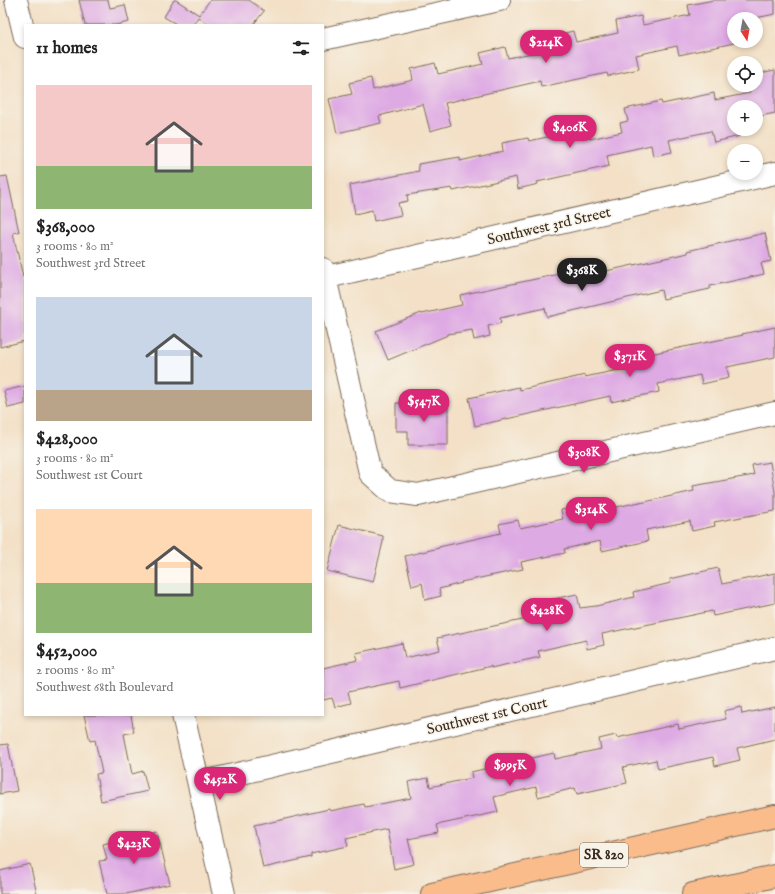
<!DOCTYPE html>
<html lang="en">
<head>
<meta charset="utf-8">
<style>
  :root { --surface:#fff; --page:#f2f2f2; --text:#222; --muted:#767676; --accent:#db2777 }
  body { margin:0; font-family:"IM FELL English",serif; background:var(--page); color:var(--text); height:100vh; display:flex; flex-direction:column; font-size:15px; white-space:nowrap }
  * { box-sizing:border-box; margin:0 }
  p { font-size:13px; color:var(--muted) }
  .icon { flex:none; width:22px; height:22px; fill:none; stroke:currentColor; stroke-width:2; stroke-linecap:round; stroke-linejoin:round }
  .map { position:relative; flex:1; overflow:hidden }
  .sheet { position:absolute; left:24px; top:24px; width:300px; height:692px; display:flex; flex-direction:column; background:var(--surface); border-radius:0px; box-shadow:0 2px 6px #0003 }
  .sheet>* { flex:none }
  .needle { width:26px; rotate:169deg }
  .buttons { position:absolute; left:727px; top:12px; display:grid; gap:8px }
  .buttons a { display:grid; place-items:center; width:36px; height:36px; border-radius:50%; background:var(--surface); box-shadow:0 2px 6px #0003; font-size:20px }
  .price { position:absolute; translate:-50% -34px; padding:0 9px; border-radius:14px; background:var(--accent); color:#fff; font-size:13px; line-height:26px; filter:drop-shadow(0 1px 2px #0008) }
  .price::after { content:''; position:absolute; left:50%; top:24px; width:12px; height:9px; margin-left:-6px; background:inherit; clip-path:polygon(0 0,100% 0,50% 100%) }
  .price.on { background:#222; color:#fff }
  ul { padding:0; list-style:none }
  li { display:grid; align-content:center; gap:8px; height:212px; padding:0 12px }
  li span { display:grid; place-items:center; height:124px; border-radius:0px; color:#555 }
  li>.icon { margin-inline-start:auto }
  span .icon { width:72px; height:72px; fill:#fffc; stroke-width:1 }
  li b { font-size:17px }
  h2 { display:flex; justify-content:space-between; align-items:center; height:48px; padding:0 12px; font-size:17px }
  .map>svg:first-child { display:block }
</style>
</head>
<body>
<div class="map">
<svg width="775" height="894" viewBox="0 0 775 894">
  <rect width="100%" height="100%" fill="#f7f3e8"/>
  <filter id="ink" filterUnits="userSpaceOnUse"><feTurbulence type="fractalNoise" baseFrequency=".025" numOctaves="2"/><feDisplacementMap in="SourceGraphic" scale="8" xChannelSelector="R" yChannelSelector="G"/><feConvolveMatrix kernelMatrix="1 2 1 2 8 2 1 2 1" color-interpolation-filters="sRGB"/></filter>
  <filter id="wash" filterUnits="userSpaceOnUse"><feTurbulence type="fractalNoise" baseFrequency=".012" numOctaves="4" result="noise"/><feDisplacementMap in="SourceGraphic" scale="16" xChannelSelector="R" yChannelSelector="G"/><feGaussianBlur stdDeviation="0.9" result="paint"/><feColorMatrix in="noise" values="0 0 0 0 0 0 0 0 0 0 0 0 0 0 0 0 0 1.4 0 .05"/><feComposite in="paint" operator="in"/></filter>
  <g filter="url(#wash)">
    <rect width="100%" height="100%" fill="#f3e0c6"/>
    <g id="blocks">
      <!-- building -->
      <g fill="#deaae4">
        <polygon points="79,0 108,0 110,8 125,5 129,22 115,25 85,25"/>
        <polygon points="174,0 176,0 199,15 210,0 249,0 264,11 253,25 209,25 198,17 193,25 178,25 164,17"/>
        <polygon points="714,0 775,0 775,14 751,19 734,19 734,43 679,55 677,46 636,55 639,69 608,76 607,73 541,87 540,81 445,103 451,125 430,131 423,104 379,116 381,123 337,133 329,99 352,94 349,83 371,78 373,90 413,80 411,69 435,63 438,74 483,64 480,53 505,47 508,58 556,48 553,36 573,31 576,42 618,33 616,21 641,16 643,25 690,15 688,5"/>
        <polygon points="775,70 775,113 756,117 756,107 734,107 734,129 739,129 740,136 714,142 711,131 669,140 672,152 653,156 651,145 607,155 609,166 537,182 538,184 518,189 516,177 453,191 452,188 407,195 408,201 398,203 401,215 374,221 372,210 355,214 350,185 419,171 418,164 460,157 460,161 503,151 502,143 528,138 529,141 588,128 590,139 622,132 620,123 628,121 625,109 661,101 662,104 714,93 715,100 750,93 748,85 756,85 756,74"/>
        <polygon points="7,176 19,232 13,233 23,277 25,277 25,341 0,347 0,177"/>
        <polygon points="765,233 771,261 761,263 764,274 710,286 710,289 663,299 661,290 547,317 545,308 500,318 501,323 488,326 490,336 474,340 472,330 448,334 448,335 388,360 376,331 421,313 422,314 462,305 460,295 564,273 565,280 688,253 687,251"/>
        <polygon points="775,327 775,357 727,367 729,378 702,384 700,375 658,384 659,392 611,402 610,396 475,426 469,398 519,387 520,390 585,375 585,377 632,367 630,358 743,335 742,334"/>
        <polygon points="25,386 25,404 8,408 4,391"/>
        <polygon points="396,403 448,403 448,445 408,445 408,431 396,431"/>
        <polygon points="770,462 775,492 775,511 714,522 715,526 692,531 690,521 646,530 648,541 602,551 600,541 564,549 565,553 521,562 523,569 461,582 462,583 439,589 441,596 425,600 422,583 412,586 405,556 439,548 439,547 501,533 499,524 518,520 520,528 563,519 561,510 577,507 579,515 640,502 640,503 694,491 693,486 754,475 752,465"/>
        <polygon points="339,525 383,536 383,542 373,582 327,571"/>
        <polygon points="718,568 722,584 775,573 775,603 713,616 712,611 602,634 604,645 587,649 586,640 538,651 540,657 491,668 491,666 400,688 399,681 348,692 351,703 335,707 332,698 323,700 323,668 358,660 356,653 402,643 405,658 440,650 437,638 546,615 543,601 577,594 580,608 596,606 634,597 633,592 671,583 670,579"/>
        <polygon points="741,707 742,714 775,707 775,739 737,748 740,760 715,766 713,757 658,769 656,760 623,767 627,783 577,794 575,788 538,797 536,787 494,797 498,812 437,825 439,833 408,839 414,864 394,869 387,829 346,838 348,846 311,854 311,857 263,868 254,826 329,809 330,811 364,804 365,807 411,798 408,782 428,778 430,787 472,778 471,772 554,753 555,759 601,749 599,739 616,735 617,738 678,724 679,729 726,719 724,711"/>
        <polygon points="84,715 131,715 134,732 124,734 132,774 143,771 148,791 101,801 96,774 102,773 95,740 90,741"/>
        <polygon points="8,744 17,791 0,794 0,745"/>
        <polygon points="157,831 170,884 126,894 107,894 99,861 107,860 103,844"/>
        <polygon points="30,864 37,894 0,894 0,871"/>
      </g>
    </g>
  </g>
  <g filter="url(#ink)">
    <use href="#blocks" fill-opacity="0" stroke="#7b6a59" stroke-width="1"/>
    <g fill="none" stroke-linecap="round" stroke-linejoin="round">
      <defs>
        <g id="street">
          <polyline points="16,0 25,37"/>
          <polyline points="323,39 499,0"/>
          <polyline points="323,269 370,473 390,491 418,495 775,413"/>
          <polyline points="323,278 775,173"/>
          <polyline points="183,715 224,894"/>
          <polyline points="199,783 775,648"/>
        </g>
        <g id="highway">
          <polyline points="432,894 775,816"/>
          <polyline points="693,894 775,876"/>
        </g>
      </defs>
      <!-- street casing -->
      <use href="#street" stroke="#7b6a59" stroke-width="24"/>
      <!-- highway casing -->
      <use href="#highway" stroke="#7b6a59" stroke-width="24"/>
      <!-- street -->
      <use href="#street" stroke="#fff" stroke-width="22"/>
      <!-- highway -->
      <use href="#highway" stroke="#fabc8b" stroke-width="22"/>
    </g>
  </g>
  <g text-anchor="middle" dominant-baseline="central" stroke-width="3" stroke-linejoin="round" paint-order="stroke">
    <!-- shield labels -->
    <rect fill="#f7f3e8" stroke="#73665b" stroke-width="1" x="580" y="843" width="48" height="24" rx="3"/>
    <g font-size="14" font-weight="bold" fill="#3b2a1e">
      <text x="604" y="855">SR 820</text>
    </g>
    <!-- street labels -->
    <g font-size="15" fill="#3b2a1e" stroke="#f7f3e8">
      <text transform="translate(549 226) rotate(-13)">Southwest 3rd Street</text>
      <text transform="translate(487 716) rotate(-13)">Southwest 1st Court</text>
    </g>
  </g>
</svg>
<div class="buttons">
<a><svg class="needle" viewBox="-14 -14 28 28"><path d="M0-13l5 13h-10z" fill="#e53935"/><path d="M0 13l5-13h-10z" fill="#767676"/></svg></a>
<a><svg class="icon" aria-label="locate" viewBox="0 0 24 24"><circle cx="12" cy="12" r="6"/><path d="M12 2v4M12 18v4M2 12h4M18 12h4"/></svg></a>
<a>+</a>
<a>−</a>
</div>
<b class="price" style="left:546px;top:64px">$214K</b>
<b class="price" style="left:570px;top:149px">$406K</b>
<b class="price on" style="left:582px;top:292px">$368K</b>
<b class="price" style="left:630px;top:378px">$371K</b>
<b class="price" style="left:424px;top:423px">$547K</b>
<b class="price" style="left:584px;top:474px">$308K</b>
<b class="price" style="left:591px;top:531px">$314K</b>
<b class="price" style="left:547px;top:632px">$428K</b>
<b class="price" style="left:510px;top:787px">$995K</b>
<b class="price" style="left:220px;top:801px">$452K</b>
<b class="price" style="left:134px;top:865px">$423K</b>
<section class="sheet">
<h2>11 homes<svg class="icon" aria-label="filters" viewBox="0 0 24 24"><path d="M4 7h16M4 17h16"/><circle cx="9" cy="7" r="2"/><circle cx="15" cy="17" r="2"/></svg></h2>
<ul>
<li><span style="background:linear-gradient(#f6c9c9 65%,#8fb573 0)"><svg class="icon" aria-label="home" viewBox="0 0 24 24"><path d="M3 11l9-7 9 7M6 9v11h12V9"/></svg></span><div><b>$368,000</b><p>3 rooms · 80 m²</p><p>Southwest 3rd Street</p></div></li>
<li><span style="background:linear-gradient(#c9d6e8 75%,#b9a48a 0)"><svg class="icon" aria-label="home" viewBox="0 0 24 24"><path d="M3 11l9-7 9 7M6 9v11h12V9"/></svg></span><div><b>$428,000</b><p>3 rooms · 80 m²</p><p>Southwest 1st Court</p></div></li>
<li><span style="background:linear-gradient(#ffd9b3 60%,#8fb573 0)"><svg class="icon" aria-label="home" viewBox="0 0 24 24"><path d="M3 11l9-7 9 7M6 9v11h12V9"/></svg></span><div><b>$452,000</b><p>2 rooms · 80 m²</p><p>Southwest 68th Boulevard</p></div></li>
</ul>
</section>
</div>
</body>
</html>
